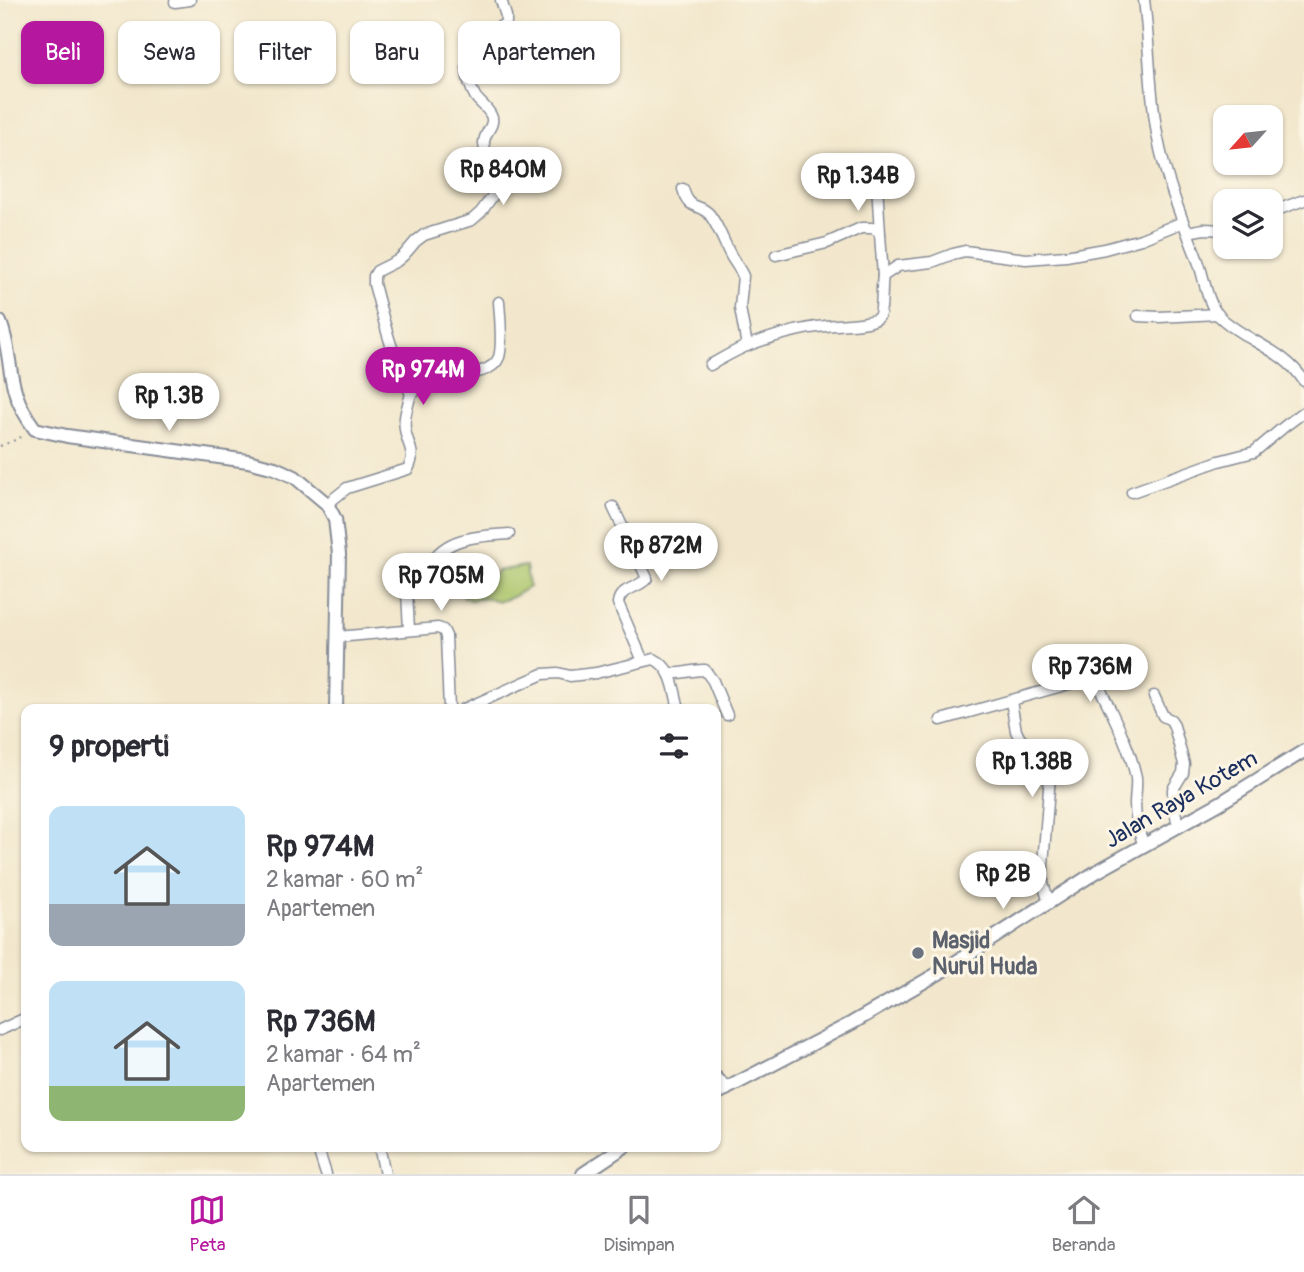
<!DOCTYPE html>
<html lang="id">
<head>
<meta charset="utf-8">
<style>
  :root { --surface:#fff; --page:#f7f7f7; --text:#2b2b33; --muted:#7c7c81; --line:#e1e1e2; --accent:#b5179e }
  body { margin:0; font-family:Pangolin,sans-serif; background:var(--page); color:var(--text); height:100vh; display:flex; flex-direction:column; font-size:26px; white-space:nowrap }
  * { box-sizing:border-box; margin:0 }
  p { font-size:23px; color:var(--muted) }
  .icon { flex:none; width:38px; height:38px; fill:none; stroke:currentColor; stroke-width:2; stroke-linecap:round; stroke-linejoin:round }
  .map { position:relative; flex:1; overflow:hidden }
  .sheet { position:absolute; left:21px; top:704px; width:700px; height:448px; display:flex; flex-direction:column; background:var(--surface); border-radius:14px; box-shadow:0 2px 5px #0004 }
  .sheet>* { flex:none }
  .banner { position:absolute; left:21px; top:21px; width:700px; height:63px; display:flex; gap:14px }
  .needle { width:46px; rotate:243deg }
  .buttons { position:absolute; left:1213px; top:105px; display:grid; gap:14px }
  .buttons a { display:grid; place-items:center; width:70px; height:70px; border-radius:14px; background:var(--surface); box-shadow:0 2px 5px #0004; font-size:35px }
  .price { position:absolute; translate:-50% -60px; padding:0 16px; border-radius:24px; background:#fff; color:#222; font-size:23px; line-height:46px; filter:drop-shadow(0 2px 4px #0008) }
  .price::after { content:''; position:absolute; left:50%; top:42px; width:21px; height:16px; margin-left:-10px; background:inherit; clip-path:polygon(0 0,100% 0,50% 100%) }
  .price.current { background:var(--accent); color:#fff }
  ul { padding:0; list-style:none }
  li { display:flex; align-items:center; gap:21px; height:175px; padding:0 28px }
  li span { display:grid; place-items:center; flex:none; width:196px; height:140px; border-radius:14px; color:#555 }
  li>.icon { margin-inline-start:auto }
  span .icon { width:84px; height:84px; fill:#fffc; stroke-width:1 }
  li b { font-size:30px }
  h2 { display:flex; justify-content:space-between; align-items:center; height:84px; padding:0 28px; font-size:30px }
  .chip { padding:0 24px; border-radius:14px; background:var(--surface); box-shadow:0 2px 5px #0004; font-size:24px; line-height:63px }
  .chip.current { background:var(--accent); color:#fff }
  .dock { display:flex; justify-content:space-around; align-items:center; height:98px; border-top:2px solid var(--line); background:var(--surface); font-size:19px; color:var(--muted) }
  .dock a { display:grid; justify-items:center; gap:4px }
  .dock .current { color:var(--accent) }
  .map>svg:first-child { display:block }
</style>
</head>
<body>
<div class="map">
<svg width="1304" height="1174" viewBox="0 0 1304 1174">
  <rect width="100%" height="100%" fill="#fcf5e5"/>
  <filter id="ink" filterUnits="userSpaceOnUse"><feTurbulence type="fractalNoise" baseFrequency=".0143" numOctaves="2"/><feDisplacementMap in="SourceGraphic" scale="14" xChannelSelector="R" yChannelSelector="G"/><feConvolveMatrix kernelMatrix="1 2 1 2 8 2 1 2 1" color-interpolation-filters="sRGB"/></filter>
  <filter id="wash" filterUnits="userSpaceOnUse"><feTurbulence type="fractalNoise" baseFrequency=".00686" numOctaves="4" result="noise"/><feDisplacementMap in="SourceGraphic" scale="28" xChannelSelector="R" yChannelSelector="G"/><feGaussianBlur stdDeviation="1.57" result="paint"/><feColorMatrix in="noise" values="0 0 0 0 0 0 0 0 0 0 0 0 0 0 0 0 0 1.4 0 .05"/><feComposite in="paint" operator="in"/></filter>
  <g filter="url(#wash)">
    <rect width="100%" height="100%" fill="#f2e7cc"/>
    <!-- green -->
    <polygon fill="#acc66c" stroke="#647a65" stroke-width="2" points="526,566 529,587 512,597 500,601 486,598 470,600 463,597 475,573 484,578 494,575 497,571"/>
  </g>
  <g filter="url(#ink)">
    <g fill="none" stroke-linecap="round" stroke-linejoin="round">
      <defs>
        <g id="minor">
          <path d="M1144,0C1150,46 1149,93 1158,139C1166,181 1183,221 1198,261C1204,277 1207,303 1219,316C1244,341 1284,349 1304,381"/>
          <polyline points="175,2 190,0"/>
          <polyline points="876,167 880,234"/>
          <path d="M683,189C690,213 700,202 710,215C719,227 724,243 731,256C735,263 740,269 743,276L740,308L747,346"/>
          <polyline points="1270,216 1277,210 1304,200"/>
          <polyline points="1187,232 1204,229 1225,230"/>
          <polyline points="776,255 827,243 861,228 872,228 877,230 880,234 883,276"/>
          <polyline points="1138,316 1159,317 1218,314"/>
          <path d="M710,365C723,358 736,350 749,345C776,335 807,327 835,325C845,324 870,324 878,318C883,313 881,285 883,276L898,266L932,262L953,254L965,251L1026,259L1066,256L1105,249L1141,239L1183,222"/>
          <path d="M411,394C393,359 384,322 374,284V276L377,271L397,261L404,255L416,241L424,235L472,220L481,212L502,183C500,168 484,158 484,144C483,134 494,127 492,118C490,109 479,103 475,96C464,76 463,50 483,37C490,32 499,28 506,23V16L501,0"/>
          <polyline points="1132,492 1219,461 1254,452 1285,426 1304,412"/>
          <path d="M327,504L347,488L408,469C417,452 407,445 405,429C403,418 408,405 411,394C420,388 429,382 440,378C457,374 492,376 499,357C503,345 500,316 499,302"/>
          <path d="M613,507L647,578C639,589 620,587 618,603L643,661"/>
          <path d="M409,630L407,592C413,586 421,588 425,581C428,577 428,570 430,565C445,536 481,536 509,534"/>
          <polyline points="337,637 438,628 443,630 446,636 449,709"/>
          <path d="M670,673C682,675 693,669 705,670L713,681L727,715"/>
          <polyline points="1154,696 1163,716 1171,720 1174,726 1184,764 1183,773 1173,789 1173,799 1178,827"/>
          <polyline points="1011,701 1016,731 1020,739 1041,755 1047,764 1050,776 1043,864 1043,883 1049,903"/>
          <path d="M464,709L543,674L558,673L570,676L596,673L654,659C673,668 674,690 679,709"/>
          <path d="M941,720L1090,678L1094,679L1097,682C1111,712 1129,744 1136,777C1137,787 1135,795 1135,804C1135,819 1139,833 1144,846"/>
          <polyline points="0,1030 26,1018"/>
          <polyline points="317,1146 326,1174"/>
          <polyline points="379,1146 385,1174"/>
        </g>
        <g id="tertiary">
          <path d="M0,322C10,346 8,371 16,394C20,407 27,418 35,429L67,436L248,461L275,468L295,477L327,504L335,519L339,554L336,709"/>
          <polyline points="716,1078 726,1089"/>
          <polyline points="716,1094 852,1023 939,973 1096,872 1220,803 1304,751"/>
          <polyline points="583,1174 625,1146"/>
        </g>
      </defs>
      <!-- minor casing -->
      <use href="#minor" stroke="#868b95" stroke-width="13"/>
      <!-- tertiary casing -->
      <use href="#tertiary" stroke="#868b95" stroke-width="16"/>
      <!-- path -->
      <polyline stroke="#868b95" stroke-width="2" stroke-dasharray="2 5" stroke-linecap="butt" points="0,446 15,440 25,435"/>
      <!-- minor -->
      <use href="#minor" stroke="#fff" stroke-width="10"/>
      <!-- tertiary -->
      <use href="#tertiary" stroke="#fff" stroke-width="12"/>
    </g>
  </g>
  <!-- markers -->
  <circle fill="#6b7280" stroke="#fcf5e5" stroke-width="2.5" cx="918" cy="953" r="7"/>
  <g text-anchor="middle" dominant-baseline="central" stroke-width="6" stroke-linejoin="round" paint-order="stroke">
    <!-- street labels -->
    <g font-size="23" fill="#1b2f5e" stroke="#fcf5e5">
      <text transform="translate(1181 799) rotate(-30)">Jalan Raya Kotem</text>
    </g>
    <!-- worship labels -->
    <g font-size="23" font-weight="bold" fill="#5b616d" stroke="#fcf5e5" text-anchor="start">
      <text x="932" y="940">Masjid<tspan x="932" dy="26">Nurul Huda</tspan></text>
    </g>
  </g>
</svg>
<div class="buttons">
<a><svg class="needle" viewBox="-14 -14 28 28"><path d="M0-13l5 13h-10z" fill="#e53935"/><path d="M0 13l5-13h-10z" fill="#7c7c81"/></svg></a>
<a><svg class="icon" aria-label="layers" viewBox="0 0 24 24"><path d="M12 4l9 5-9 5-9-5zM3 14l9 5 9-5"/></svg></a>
</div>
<b class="price" style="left:503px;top:207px">Rp 840M</b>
<b class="price" style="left:858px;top:213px">Rp 1.34B</b>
<b class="price current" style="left:423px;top:407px">Rp 974M</b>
<b class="price" style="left:169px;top:433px">Rp 1.3B</b>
<b class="price" style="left:661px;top:583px">Rp 872M</b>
<b class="price" style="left:441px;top:613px">Rp 705M</b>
<b class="price" style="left:1090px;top:704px">Rp 736M</b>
<b class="price" style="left:1032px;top:799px">Rp 1.38B</b>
<b class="price" style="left:1003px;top:911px">Rp 2B</b>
<div class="banner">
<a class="chip current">Beli</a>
<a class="chip">Sewa</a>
<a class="chip">Filter</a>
<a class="chip">Baru</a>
<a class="chip">Apartemen</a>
</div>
<section class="sheet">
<h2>9 properti<svg class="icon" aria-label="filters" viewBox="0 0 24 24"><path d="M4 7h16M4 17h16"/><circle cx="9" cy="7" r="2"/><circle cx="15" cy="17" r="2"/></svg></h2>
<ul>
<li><span style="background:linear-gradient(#bfe0f5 70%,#9aa5b1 0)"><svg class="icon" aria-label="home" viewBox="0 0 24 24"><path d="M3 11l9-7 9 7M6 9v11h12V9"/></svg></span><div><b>Rp 974M</b><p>2 kamar · 60 m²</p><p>Apartemen</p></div></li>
<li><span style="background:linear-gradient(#bfe0f5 75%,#8fb573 0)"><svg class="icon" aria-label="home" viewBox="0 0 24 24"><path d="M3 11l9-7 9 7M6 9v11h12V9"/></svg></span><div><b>Rp 736M</b><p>2 kamar · 64 m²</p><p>Apartemen</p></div></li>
</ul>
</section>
</div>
<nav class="dock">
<a class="current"><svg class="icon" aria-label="map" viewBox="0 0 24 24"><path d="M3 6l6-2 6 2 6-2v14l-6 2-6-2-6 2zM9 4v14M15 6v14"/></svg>Peta</a>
<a><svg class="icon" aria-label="saved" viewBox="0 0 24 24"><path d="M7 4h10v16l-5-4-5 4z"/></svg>Disimpan</a>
<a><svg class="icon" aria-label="home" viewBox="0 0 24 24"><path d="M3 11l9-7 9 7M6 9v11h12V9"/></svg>Beranda</a>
</nav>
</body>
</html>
